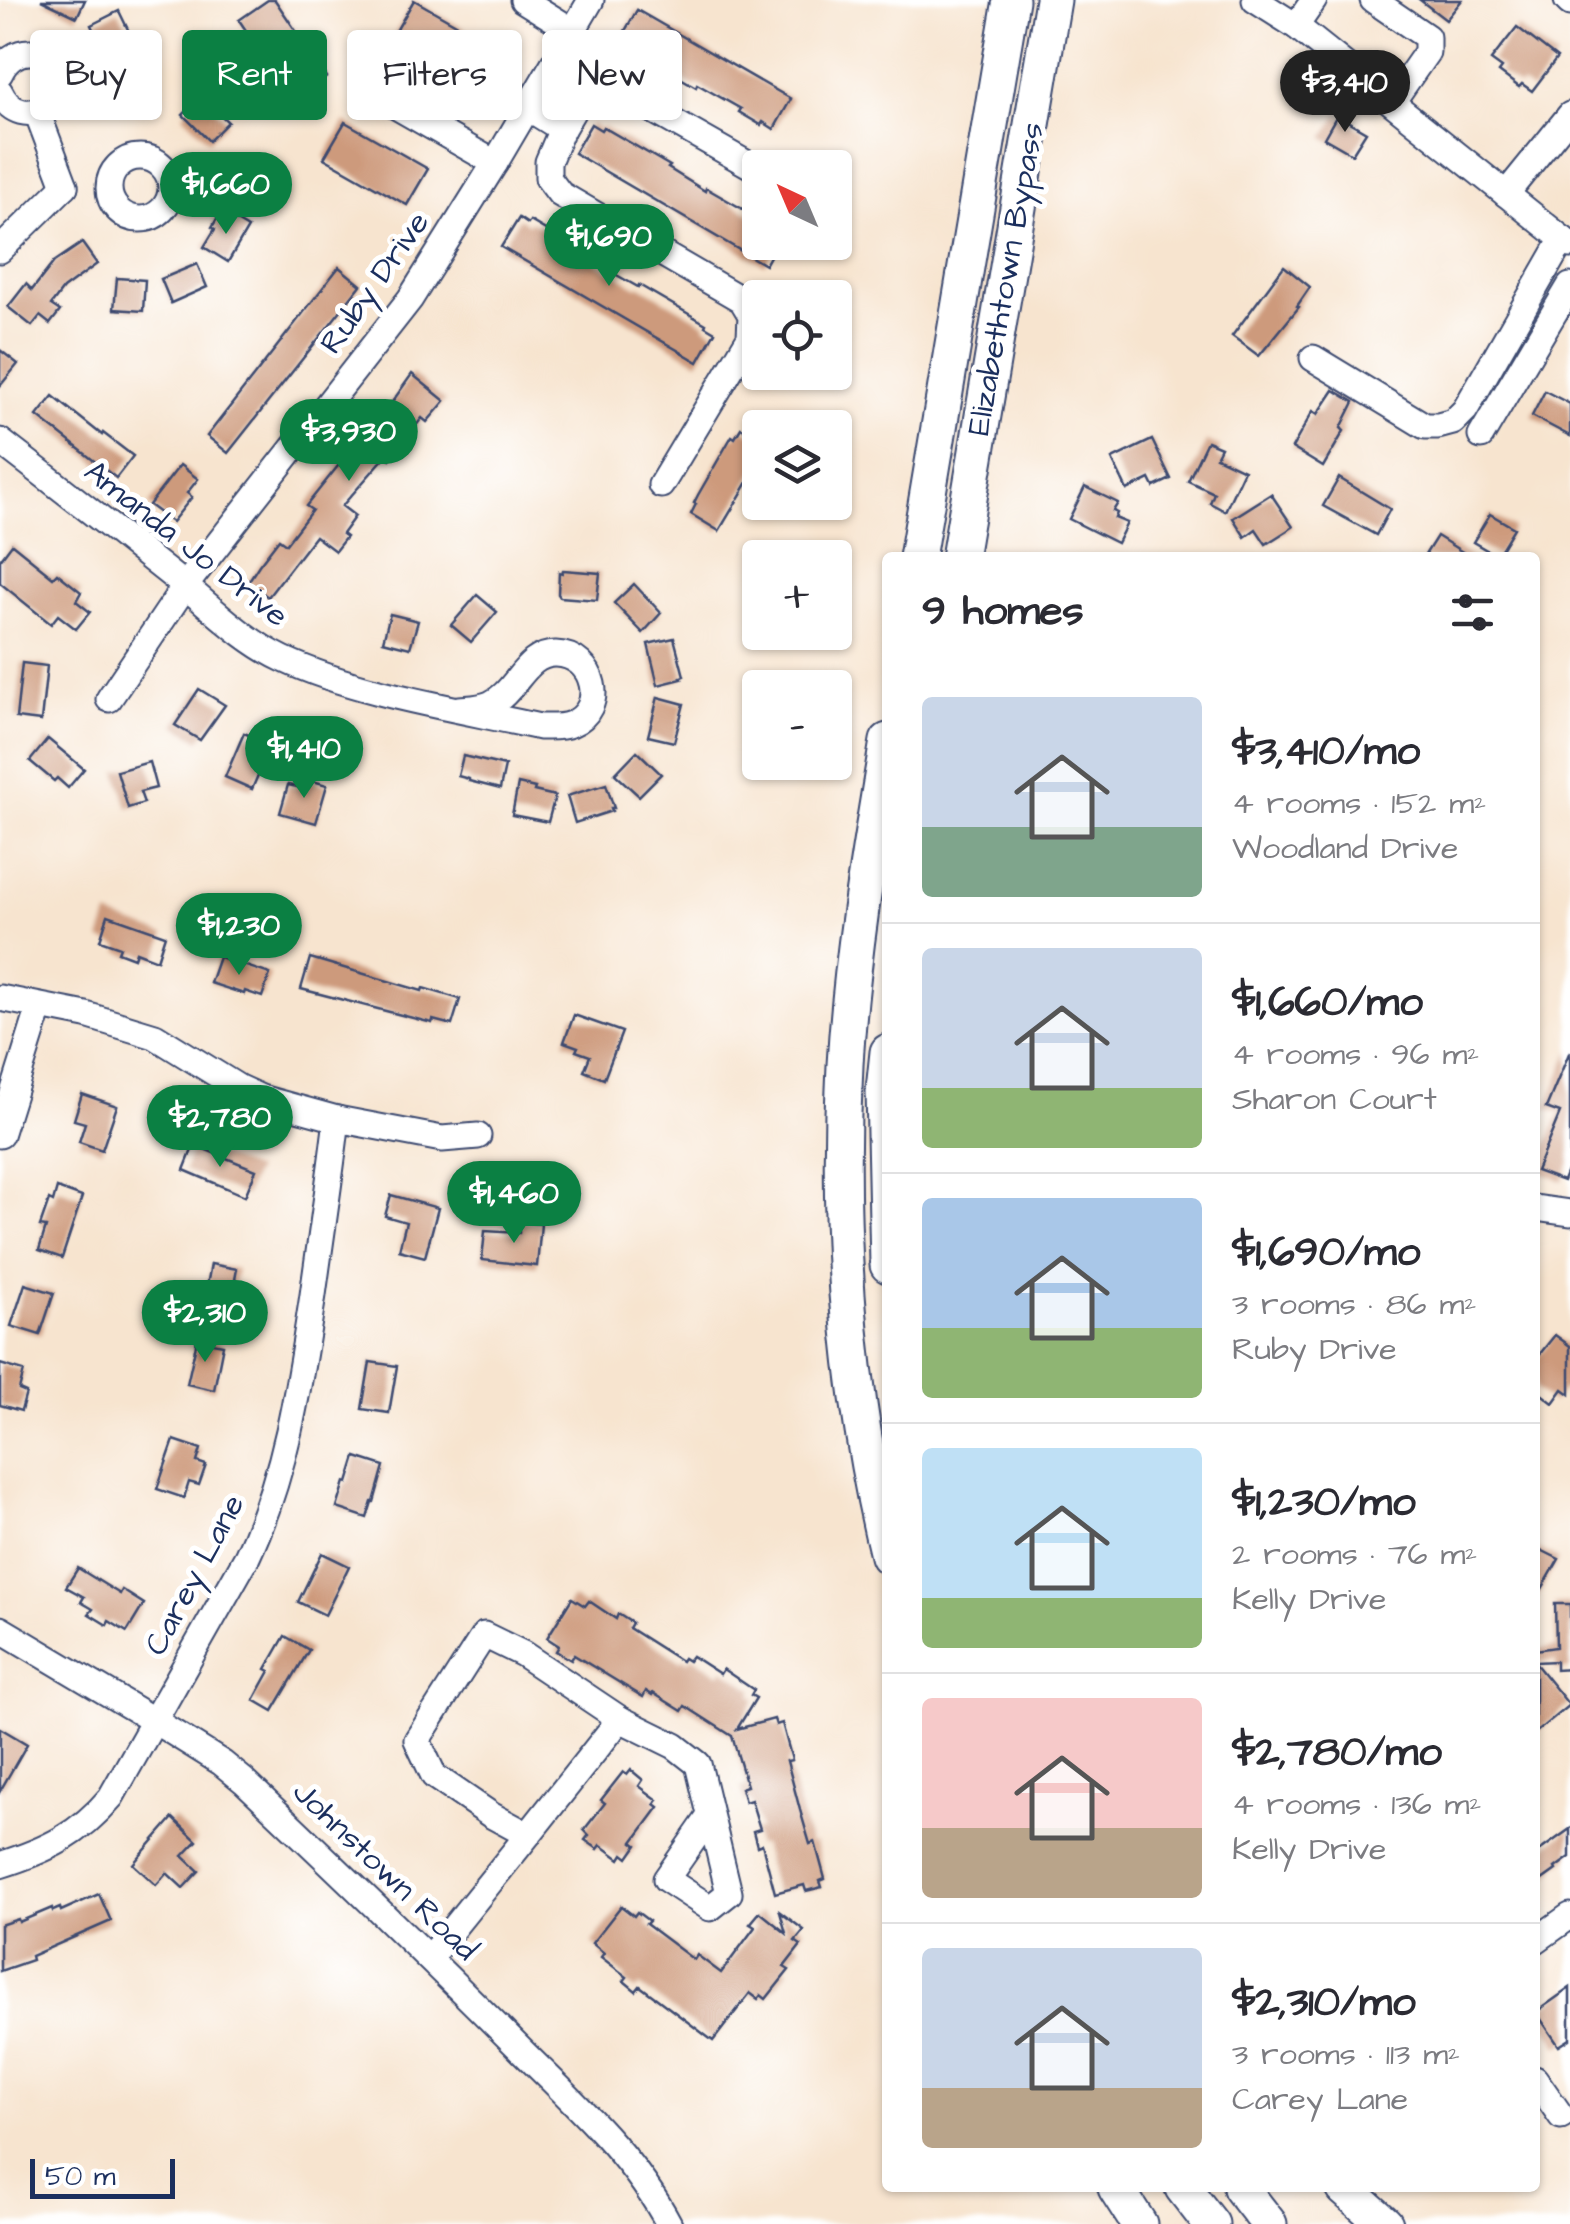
<!DOCTYPE html>
<html lang="en">
<head>
<meta charset="utf-8">
<style>
  :root { --surface:#fff; --page:#f2f2f3; --text:#2b2b33; --muted:#7c7c81; --line:#e1e1e2; --accent:#0b8043 }
  body { margin:0; font-family:"Architects Daughter",sans-serif; background:var(--page); color:var(--text); height:100vh; display:flex; flex-direction:column; font-size:38px; white-space:nowrap }
  * { box-sizing:border-box; margin:0 }
  p { font-size:32px; color:var(--muted) }
  .icon { flex:none; width:55px; height:55px; fill:none; stroke:currentColor; stroke-width:2; stroke-linecap:round; stroke-linejoin:round }
  .map { position:relative; flex:1; overflow:hidden }
  .panel { position:absolute; left:882px; top:552px; width:658px; height:1640px; display:flex; flex-direction:column; background:var(--surface); border-radius:10px; box-shadow:0 2px 8px #0004 }
  .panel>* { flex:none }
  .banner { position:absolute; left:30px; top:30px; width:702px; height:90px; display:flex; gap:20px }
  .needle { width:65px; rotate:316deg }
  .fabs { position:absolute; left:742px; top:150px; display:grid; gap:20px }
  .fabs a { display:grid; place-items:center; width:110px; height:110px; border-radius:10px; background:var(--surface); box-shadow:0 2px 8px #0004; font-size:50px }
  .scale { position:absolute; left:30px; bottom:25px; width:145px; box-sizing:border-box; padding-left:10px; border:5px solid #1b2f5e; border-top:0; font-size:28px; line-height:35px; white-space:nowrap; color:#1b2f5e; -webkit-text-stroke:8px #fff; paint-order:stroke }
  .price { position:absolute; translate:-50% -85px; padding:0 22px; border-radius:35px; background:var(--accent); color:#fff; font-size:32px; line-height:65px; filter:drop-shadow(0 2px 5px #0008) }
  .price::after { content:''; position:absolute; left:50%; top:60px; width:30px; height:22px; margin-left:-15px; background:inherit; clip-path:polygon(0 0,100% 0,50% 100%) }
  .price.selected { background:#222; color:#fff }
  ul { padding:0; list-style:none }
  li { display:flex; align-items:center; gap:30px; height:250px; padding:0 40px }
  li+li { border-top:2px solid var(--line) }
  li span { display:grid; place-items:center; flex:none; width:280px; height:200px; border-radius:10px; color:#555 }
  li>.icon { margin-inline-start:auto }
  span .icon { width:120px; height:120px; fill:#fffc; stroke-width:1 }
  li b { font-size:42px }
  h2 { display:flex; justify-content:space-between; align-items:center; height:120px; padding:0 40px; font-size:42px }
  .tag { padding:0 35px; border-radius:10px; background:var(--surface); box-shadow:0 2px 8px #0004; font-size:35px; line-height:90px }
  .tag.selected { background:var(--accent); color:#fff }
  .map>svg:first-child { display:block }
</style>
</head>
<body>
<div class="map">
<svg width="1570" height="2224" viewBox="0 0 1570 2224">
  <rect width="100%" height="100%" fill="#fff"/>
  <filter id="ink" filterUnits="userSpaceOnUse"><feTurbulence type="fractalNoise" baseFrequency=".01" numOctaves="2"/><feDisplacementMap in="SourceGraphic" scale="20" xChannelSelector="R" yChannelSelector="G"/><feConvolveMatrix kernelMatrix="1 2 1 2 8 2 1 2 1" color-interpolation-filters="sRGB"/></filter>
  <filter id="wash" filterUnits="userSpaceOnUse"><feTurbulence type="fractalNoise" baseFrequency=".0048" numOctaves="4" result="noise"/><feDisplacementMap in="SourceGraphic" scale="40" xChannelSelector="R" yChannelSelector="G"/><feGaussianBlur stdDeviation="2.25" result="paint"/><feColorMatrix in="noise" values="0 0 0 0 0 0 0 0 0 0 0 0 0 0 0 0 0 1.4 0 .05"/><feComposite in="paint" operator="in"/></filter>
  <g filter="url(#wash)">
    <rect width="100%" height="100%" fill="#f7e4cf"/>
    <g id="blocks">
      <!-- building -->
      <g fill="#cd9a7c">
        <polygon points="41,0 85,0 77,17"/>
        <polygon points="268,0 275,0 327,77 293,100 239,20"/>
        <polygon points="414,0 498,48 477,84 393,36"/>
        <polygon points="1420,0 1462,0 1446,20"/>
        <polygon points="637,10 791,99 774,129 763,122 761,125 739,112 741,109 697,84 696,87 629,48 631,45 621,38"/>
        <polygon points="119,11 135,44 110,56 102,38 98,40 91,25"/>
        <polygon points="1517,27 1557,58 1532,91 1522,84 1519,87 1499,72 1502,68 1491,60"/>
        <polygon points="114,71 142,73 140,109 113,108"/>
        <polygon points="201,96 228,122 209,141 183,115"/>
        <polygon points="1337,115 1366,132 1352,154 1324,138"/>
        <polygon points="345,122 428,169 407,205 324,158"/>
        <polygon points="591,124 601,130 603,127 670,166 668,168 705,191 706,188 760,219 760,242 778,242 765,265 574,153"/>
        <polygon points="244,154 250,189 223,193 218,158"/>
        <polygon points="221,212 248,228 228,262 204,247 215,229 212,227"/>
        <polygon points="519,218 528,224 530,221 597,260 595,262 606,269 638,287 639,285 706,324 705,326 715,332 698,362 501,247"/>
        <polygon points="82,243 97,264 63,289 51,305 60,311 50,324 40,316 32,326 8,307 26,284 32,290 54,262"/>
        <polygon points="197,264 207,287 171,303 161,279"/>
        <polygon points="1284,266 1310,287 1297,306 1299,307 1259,356 1232,336"/>
        <polygon points="339,267 361,285 228,453 207,436"/>
        <polygon points="117,278 145,280 143,311 114,309"/>
        <polygon points="0,350 18,364 0,386"/>
        <polygon points="412,374 445,401 427,422 422,418 390,459 386,456 342,506 355,516 342,534 346,537 335,551 315,536 268,597 248,582 259,565 279,539 286,544 312,510 306,506 350,451 356,456 381,425 377,423"/>
        <polygon points="1334,390 1354,402 1341,428 1344,431 1323,467 1292,448 1313,411 1318,414"/>
        <polygon points="1545,391 1570,404 1570,436 1532,416"/>
        <polygon points="53,396 102,435 103,433 133,456 116,478 37,416"/>
        <polygon points="741,428 760,439 760,462 719,531 691,514 696,504 694,503 698,495 732,436 735,438"/>
        <polygon points="1152,440 1171,479 1154,487 1150,479 1127,490 1112,459"/>
        <polygon points="1207,441 1221,447 1216,457 1244,470 1225,511 1210,503 1214,493 1188,481"/>
        <polygon points="180,465 198,479 187,493 192,497 172,522 149,505"/>
        <polygon points="1339,478 1390,509 1376,535 1323,506"/>
        <polygon points="1085,487 1118,503 1113,511 1117,513 1115,518 1127,523 1117,543 1069,519"/>
        <polygon points="1271,494 1293,527 1266,544 1256,529 1245,537 1233,518"/>
        <polygon points="1490,514 1514,528 1497,556 1473,542"/>
        <polygon points="1437,536 1472,558 1423,558"/>
        <polygon points="12,544 53,577 57,573 81,592 76,601 90,612 76,629 58,615 51,624 0,583 0,560"/>
        <polygon points="563,570 600,573 597,600 560,597 558,594 559,572 562,573"/>
        <polygon points="634,584 661,613 643,633 614,603"/>
        <polygon points="477,595 497,612 471,642 451,625"/>
        <polygon points="390,614 418,621 410,648 383,641"/>
        <polygon points="674,638 684,676 681,677 682,679 658,685 648,644"/>
        <polygon points="22,663 47,666 41,721 16,718"/>
        <polygon points="199,689 225,705 200,740 175,725"/>
        <polygon points="658,697 684,704 674,742 648,736"/>
        <polygon points="244,733 263,741 258,754 265,759 252,789 225,777"/>
        <polygon points="48,739 84,769 68,788 57,778 54,781 30,761"/>
        <polygon points="637,751 661,774 639,796 615,774"/>
        <polygon points="463,756 505,766 500,789 469,781 469,779 458,776"/>
        <polygon points="149,762 156,788 140,792 144,803 128,808 117,771"/>
        <polygon points="306,779 327,785 316,823 280,813 288,785 297,787 298,781 305,783"/>
        <polygon points="518,784 535,788 534,791 555,796 548,822 512,815"/>
        <polygon points="606,784 614,808 611,808 612,811 575,823 567,796"/>
        <polygon points="108,915 165,935 157,960 136,952 134,958 118,952 120,947 100,940"/>
        <polygon points="219,957 270,974 262,997 245,991 244,994 210,983"/>
        <polygon points="310,958 422,991 423,988 460,999 452,1025 433,1020 432,1023 301,989"/>
        <polygon points="574,1015 622,1032 604,1079 584,1071 590,1056 576,1051 578,1047 564,1042"/>
        <polygon points="1570,1051 1570,1163 1563,1181 1536,1171 1560,1113 1546,1108"/>
        <polygon points="82,1094 117,1106 102,1150 79,1142 85,1123 74,1120"/>
        <polygon points="194,1145 256,1170 245,1196 184,1170"/>
        <polygon points="57,1188 82,1197 62,1258 39,1250 46,1227 40,1226 49,1200 53,1202"/>
        <polygon points="391,1195 438,1208 425,1257 399,1250 406,1222 385,1216"/>
        <polygon points="520,1222 541,1224 537,1266 482,1260 485,1231 519,1233"/>
        <polygon points="211,1264 237,1269 229,1311 203,1307"/>
        <polygon points="25,1284 54,1293 40,1335 11,1326"/>
        <polygon points="1555,1335 1570,1346 1570,1394 1563,1389 1553,1403 1535,1389 1535,1360"/>
        <polygon points="197,1340 223,1345 214,1390 187,1384"/>
        <polygon points="370,1362 397,1366 389,1413 362,1409"/>
        <polygon points="0,1364 24,1371 19,1390 26,1393 21,1411 0,1405"/>
        <polygon points="174,1440 201,1449 197,1462 206,1465 199,1485 189,1482 184,1498 157,1489"/>
        <polygon points="356,1457 384,1466 374,1502 372,1502 367,1518 337,1508 345,1482 348,1483"/>
        <polygon points="1535,1547 1559,1559 1535,1601"/>
        <polygon points="322,1553 349,1566 325,1615 298,1602"/>
        <polygon points="78,1568 120,1594 122,1590 144,1604 127,1632 109,1621 107,1625 89,1614 93,1609 81,1602 84,1597 66,1587"/>
        <polygon points="572,1598 585,1606 589,1601 616,1619 618,1614 632,1623 629,1628 681,1661 683,1658 688,1661 692,1656 720,1674 723,1669 754,1690 751,1695 756,1698 737,1729 774,1719 776,1725 782,1723 792,1760 787,1761 800,1810 810,1844 815,1842 825,1879 820,1881 822,1887 806,1891 804,1885 775,1893 762,1844 757,1846 753,1831 760,1829 751,1800 745,1802 741,1788 747,1786 732,1736 685,1706 682,1711 653,1693 652,1695 646,1691 643,1697 574,1655 571,1660 556,1651 559,1646 547,1638"/>
        <polygon points="1555,1604 1570,1604 1570,1669 1556,1670 1556,1661 1535,1662 1535,1650 1556,1647"/>
        <polygon points="285,1636 309,1650 273,1711 254,1700 270,1671 266,1669"/>
        <polygon points="1535,1663 1569,1705 1535,1733"/>
        <polygon points="0,1728 27,1744 0,1791"/>
        <polygon points="631,1770 643,1780 639,1786 658,1800 655,1804 659,1807 633,1842 637,1845 628,1858 623,1854 620,1859 601,1845 598,1849 585,1840 589,1835 584,1830 605,1803 601,1800 623,1772 627,1775"/>
        <polygon points="173,1818 197,1841 183,1856 199,1871 183,1888 167,1873 156,1885 133,1864"/>
        <polygon points="1570,1829 1570,1857 1555,1868 1556,1870 1535,1885 1535,1854"/>
        <polygon points="99,1894 111,1921 31,1956 32,1960 0,1971 0,1925 18,1919 19,1922 52,1908 53,1911 60,1908 61,1911"/>
        <polygon points="621,1906 634,1916 637,1912 649,1921 646,1924 694,1960 697,1955 721,1973 755,1927 750,1924 760,1912 786,1933 780,1912 804,1930 795,1941 801,1945 784,1967 789,1970 766,1999 761,1995 758,1999 750,1993 713,2041 640,1986 636,1991 624,1981 627,1977 601,1957 604,1953 592,1943"/>
        <polygon points="1570,1988 1570,2039 1559,2046 1536,2012"/>
      </g>
    </g>
  </g>
  <g filter="url(#ink)">
    <use href="#blocks" fill-opacity="0" stroke="#3c4a6f" stroke-width="2.5"/>
    <g fill="none" stroke-linecap="round" stroke-linejoin="round">
      <defs>
        <g id="minor">
          <polyline points="523,0 573,31"/>
          <polyline points="1255,0 1296,26 1570,245"/>
          <polyline points="1373,0 1427,37 1427,52 1392,102"/>
          <polyline points="1567,0 1570,3"/>
          <polyline points="1296,26 1314,0"/>
          <path d="M0,73C6,60 16,51 32,52C40,53 48,57 53,63C80,98 21,137 0,92"/>
          <polyline points="364,88 495,163"/>
          <path d="M528,108L562,129C577,105 581,86 612,87L760,171"/>
          <polyline points="37,112 65,186"/>
          <polyline points="562,129 548,162 548,178 560,194 742,300 751,315 750,337 661,485"/>
          <circle cx="140" cy="188" r="31"/>
          <polyline points="1506,194 1570,115"/>
          <polyline points="0,250 65,186"/>
          <polyline points="1313,358 1425,426 1438,426 1453,422 1465,410 1563,239"/>
          <polyline points="1481,436 1570,286"/>
          <path d="M0,441C60,487 120,534 180,582C214,609 243,640 283,659C358,694 459,709 540,727C550,727 561,728 571,724C608,709 595,655 556,654C525,653 516,693 490,704C481,708 470,708 460,709"/>
          <polyline points="109,699 185,586 410,299 495,163 591,0"/>
          <polyline points="0,998 86,1015 155,1036 239,1088 261,1098 337,1119 442,1139 478,1136"/>
          <polyline points="0,1135 40,1007"/>
          <polyline points="1535,1208 1570,1213"/>
          <path d="M0,1629L153,1720L222,1763L244,1781C336,1868 427,1956 517,2046C572,2101 632,2154 669,2224"/>
          <polyline points="620,1719 675,1746 698,1764 729,1893 710,1908 666,1879 710,1816"/>
          <path d="M0,1865C47,1850 79,1835 111,1797L247,1557C286,1474 299,1386 313,1295C321,1237 330,1178 337,1119"/>
          <polyline points="1535,1941 1570,1916"/>
          <polyline points="429,1958 528,1835 491,1815 434,1776 417,1740 484,1635 523,1654 620,1719 528,1835"/>
          <polyline points="1535,2079 1561,2116"/>
        </g>
        <g id="highway">
          <polyline points="917,558 1011,0"/>
          <polyline points="959,558 1053,0"/>
          <path d="M888,741C870,848 851,956 845,1065C836,1229 849,1395 888,1556"/>
          <polyline points="888,1052 884,1090 888,1265"/>
          <polyline points="1116,2188 1139,2224"/>
          <polyline points="1183,2188 1211,2224"/>
          <polyline points="1241,2188 1269,2224"/>
          <polyline points="1344,2188 1385,2224"/>
        </g>
      </defs>
      <!-- minor casing -->
      <use href="#minor" stroke="#3c4a6f" stroke-width="29"/>
      <!-- highway casing -->
      <use href="#highway" stroke="#3c4a6f" stroke-width="39"/>
      <!-- minor -->
      <use href="#minor" stroke="#fff" stroke-width="25"/>
      <!-- highway -->
      <use href="#highway" stroke="#fff" stroke-width="35"/>
    </g>
  </g>
  <g text-anchor="middle" dominant-baseline="central" stroke-width="10" stroke-linejoin="round" paint-order="stroke">
    <!-- street labels -->
    <g font-size="32" fill="#1b2f5e" stroke="#fff">
      <text transform="translate(1006 279) rotate(-80)">Elizabethtown Bypass</text>
      <text transform="translate(375 283) rotate(-55)">Ruby Drive</text>
      <text transform="translate(186 544) rotate(38)">Amanda Jo Drive</text>
      <text transform="translate(195 1575) rotate(-62)">Carey Lane</text>
      <text transform="translate(385 1871) rotate(44)">Johnstown Road</text>
    </g>
  </g>
</svg>
<div class="fabs">
<a><svg class="needle" viewBox="-14 -14 28 28"><path d="M0-13l5 13h-10z" fill="#e53935"/><path d="M0 13l5-13h-10z" fill="#7c7c81"/></svg></a>
<a><svg class="icon" aria-label="locate" viewBox="0 0 24 24"><circle cx="12" cy="12" r="6"/><path d="M12 2v4M12 18v4M2 12h4M18 12h4"/></svg></a>
<a><svg class="icon" aria-label="layers" viewBox="0 0 24 24"><path d="M12 4l9 5-9 5-9-5zM3 14l9 5 9-5"/></svg></a>
<a>+</a>
<a>−</a>
</div>
<div class="scale">50 m</div>
<b class="price selected" style="left:1345px;top:135px">$3,410</b>
<b class="price" style="left:226px;top:237px">$1,660</b>
<b class="price" style="left:609px;top:289px">$1,690</b>
<b class="price" style="left:349px;top:484px">$3,930</b>
<b class="price" style="left:304px;top:801px">$1,410</b>
<b class="price" style="left:239px;top:978px">$1,230</b>
<b class="price" style="left:220px;top:1170px">$2,780</b>
<b class="price" style="left:514px;top:1246px">$1,460</b>
<b class="price" style="left:205px;top:1365px">$2,310</b>
<div class="banner">
<a class="tag">Buy</a>
<a class="tag selected">Rent</a>
<a class="tag">Filters</a>
<a class="tag">New</a>
</div>
<section class="panel">
<h2>9 homes<svg class="icon" aria-label="filters" viewBox="0 0 24 24"><path d="M4 7h16M4 17h16"/><circle cx="9" cy="7" r="2"/><circle cx="15" cy="17" r="2"/></svg></h2>
<ul>
<li><span style="background:linear-gradient(#c9d6e8 65%,#7fa58c 0)"><svg class="icon" aria-label="home" viewBox="0 0 24 24"><path d="M3 11l9-7 9 7M6 9v11h12V9"/></svg></span><div><b>$3,410/mo</b><p>4 rooms · 152 m²</p><p>Woodland Drive</p></div></li>
<li><span style="background:linear-gradient(#c9d6e8 70%,#8fb573 0)"><svg class="icon" aria-label="home" viewBox="0 0 24 24"><path d="M3 11l9-7 9 7M6 9v11h12V9"/></svg></span><div><b>$1,660/mo</b><p>4 rooms · 96 m²</p><p>Sharon Court</p></div></li>
<li><span style="background:linear-gradient(#a9c7e8 65%,#8fb573 0)"><svg class="icon" aria-label="home" viewBox="0 0 24 24"><path d="M3 11l9-7 9 7M6 9v11h12V9"/></svg></span><div><b>$1,690/mo</b><p>3 rooms · 86 m²</p><p>Ruby Drive</p></div></li>
<li><span style="background:linear-gradient(#bfe0f5 75%,#8fb573 0)"><svg class="icon" aria-label="home" viewBox="0 0 24 24"><path d="M3 11l9-7 9 7M6 9v11h12V9"/></svg></span><div><b>$1,230/mo</b><p>2 rooms · 76 m²</p><p>Kelly Drive</p></div></li>
<li><span style="background:linear-gradient(#f6c9c9 65%,#b9a48a 0)"><svg class="icon" aria-label="home" viewBox="0 0 24 24"><path d="M3 11l9-7 9 7M6 9v11h12V9"/></svg></span><div><b>$2,780/mo</b><p>4 rooms · 136 m²</p><p>Kelly Drive</p></div></li>
<li><span style="background:linear-gradient(#c9d6e8 70%,#b9a48a 0)"><svg class="icon" aria-label="home" viewBox="0 0 24 24"><path d="M3 11l9-7 9 7M6 9v11h12V9"/></svg></span><div><b>$2,310/mo</b><p>3 rooms · 113 m²</p><p>Carey Lane</p></div></li>
</ul>
</section>
</div>
</body>
</html>
